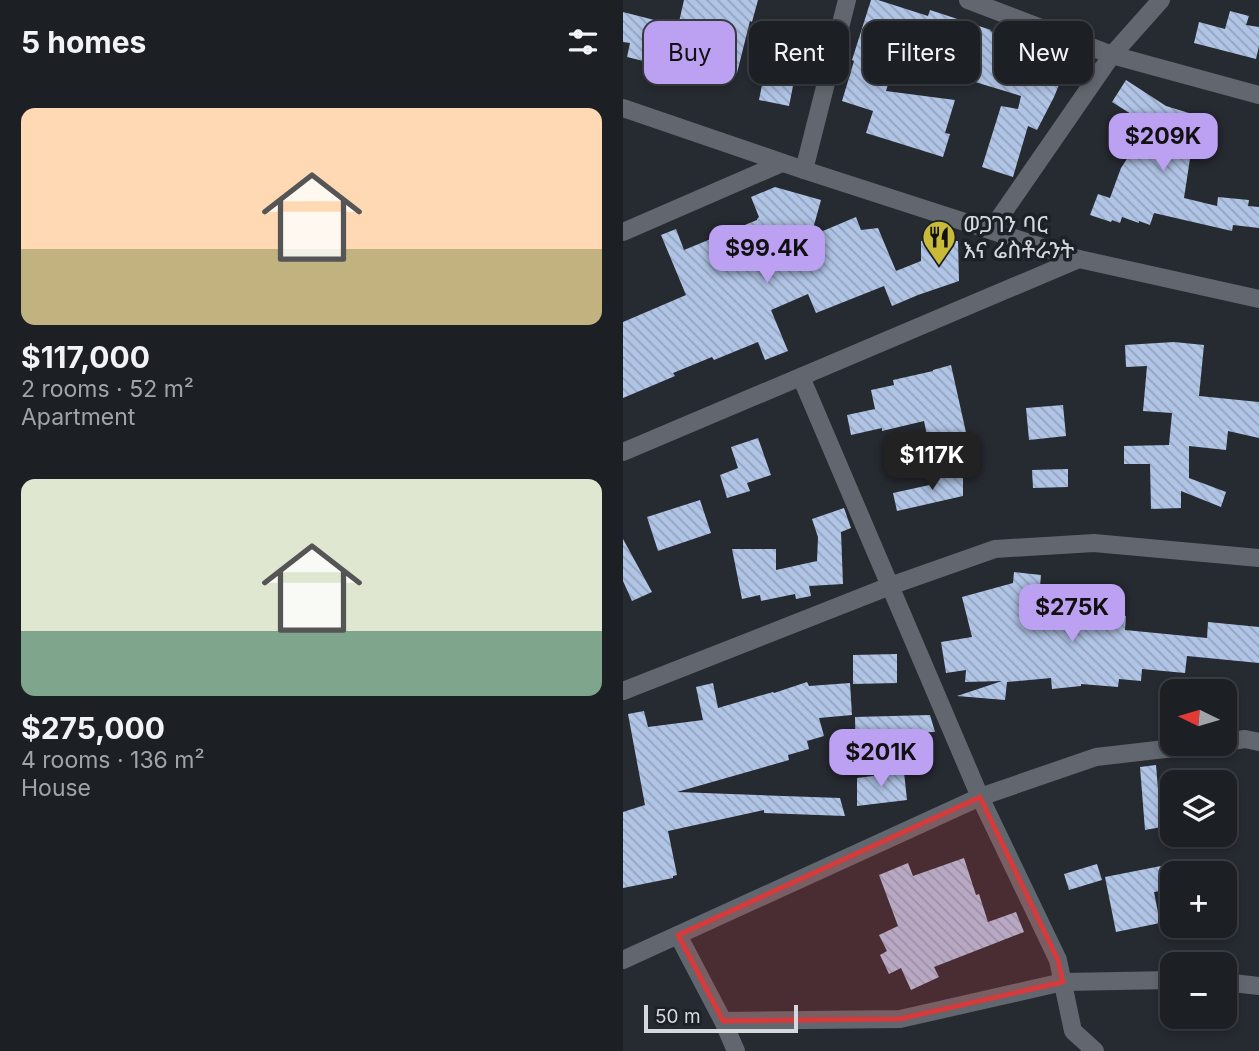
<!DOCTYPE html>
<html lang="en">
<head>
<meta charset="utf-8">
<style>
  :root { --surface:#1c2025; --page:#25282d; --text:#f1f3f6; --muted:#a0a3a7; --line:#3a3e42; --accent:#bca0f2 }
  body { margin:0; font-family:Inter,"Noto Sans Ethiopic",sans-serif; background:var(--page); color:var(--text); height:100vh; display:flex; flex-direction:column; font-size:26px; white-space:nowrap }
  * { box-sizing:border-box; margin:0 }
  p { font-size:23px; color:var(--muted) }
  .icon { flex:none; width:38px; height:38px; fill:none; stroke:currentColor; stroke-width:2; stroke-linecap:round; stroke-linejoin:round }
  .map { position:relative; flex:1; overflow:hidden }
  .drawer { display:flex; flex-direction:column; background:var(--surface); width:623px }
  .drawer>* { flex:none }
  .hud { position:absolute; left:21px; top:21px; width:509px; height:63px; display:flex; gap:14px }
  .needle { width:46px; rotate:275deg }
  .fabs { position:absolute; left:537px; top:679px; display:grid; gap:14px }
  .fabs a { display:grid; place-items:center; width:77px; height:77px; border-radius:14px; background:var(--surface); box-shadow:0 4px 10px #0003,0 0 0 2px var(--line); font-size:35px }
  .scale { position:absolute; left:21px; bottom:18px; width:154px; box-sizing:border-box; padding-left:7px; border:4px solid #d5d8dc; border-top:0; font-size:19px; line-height:24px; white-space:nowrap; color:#d5d8dc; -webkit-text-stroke:5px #1c2027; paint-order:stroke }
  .price { position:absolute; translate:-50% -60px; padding:0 16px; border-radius:14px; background:var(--accent); color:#111; font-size:23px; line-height:46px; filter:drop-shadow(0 2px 4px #0008) }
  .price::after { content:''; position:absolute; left:50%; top:42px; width:21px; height:16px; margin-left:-10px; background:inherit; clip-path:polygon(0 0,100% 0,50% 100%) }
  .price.selected { background:#222; color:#fff }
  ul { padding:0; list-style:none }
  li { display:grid; align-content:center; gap:14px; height:371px; padding:0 21px }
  li span { display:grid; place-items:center; height:217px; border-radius:14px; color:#555 }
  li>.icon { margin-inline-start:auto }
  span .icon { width:126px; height:126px; fill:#fffc; stroke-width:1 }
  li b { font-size:30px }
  h2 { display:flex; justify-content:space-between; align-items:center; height:84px; padding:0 21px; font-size:30px }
  .chip { padding:0 24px; border-radius:14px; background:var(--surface); box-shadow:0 4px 10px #0003,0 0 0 2px var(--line); font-size:24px; line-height:63px }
  .chip.selected { background:var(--accent); color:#111 }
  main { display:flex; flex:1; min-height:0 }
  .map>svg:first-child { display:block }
</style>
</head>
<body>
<main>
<section class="drawer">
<h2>5 homes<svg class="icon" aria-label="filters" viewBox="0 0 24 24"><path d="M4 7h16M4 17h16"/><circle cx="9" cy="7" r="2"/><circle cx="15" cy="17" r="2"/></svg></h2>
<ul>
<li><span style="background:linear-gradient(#ffd9b3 65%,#c2b280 0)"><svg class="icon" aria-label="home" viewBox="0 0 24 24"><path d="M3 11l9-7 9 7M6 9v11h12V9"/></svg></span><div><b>$117,000</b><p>2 rooms · 52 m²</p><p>Apartment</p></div></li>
<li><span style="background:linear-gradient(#dfe7d0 70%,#7fa58c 0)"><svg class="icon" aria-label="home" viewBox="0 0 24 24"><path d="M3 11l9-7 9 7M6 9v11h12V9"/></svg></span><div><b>$275,000</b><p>4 rooms · 136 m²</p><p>House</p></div></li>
</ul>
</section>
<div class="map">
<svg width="636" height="1051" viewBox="0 0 636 1051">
  <defs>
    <pattern id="building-back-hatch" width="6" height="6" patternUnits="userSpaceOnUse" patternTransform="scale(1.75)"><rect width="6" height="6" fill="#b0c4e6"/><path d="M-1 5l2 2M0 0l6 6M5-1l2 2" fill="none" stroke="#94a3bd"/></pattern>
  </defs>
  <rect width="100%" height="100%" fill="#262a31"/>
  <!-- building -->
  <g fill="url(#building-back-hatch)">
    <polygon points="61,0 135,0 129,22 127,21 114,73 94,68 93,71 67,65 65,72 4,57 7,43 0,42 0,12 47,24 47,21 56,22"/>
    <polygon points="248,0 255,0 305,16 307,10 368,30 367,31 433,51 435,47 450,52 444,71 442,70 431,97 414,130 405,126 390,177 359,167 378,106 395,109 398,96 273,58 263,91 332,100 322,133 327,134 320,157 243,133 250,111 219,101 231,61 229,60"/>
    <polygon points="607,11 626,16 623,25 636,27 636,46 633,59 571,43 576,22 602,29"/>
    <polygon points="142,70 172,76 166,106 136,100"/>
    <polygon points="503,80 543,106 566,113 556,150 568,152 561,198 594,206 595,197 626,200 625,206 636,207 636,228 610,225 609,231 531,213 527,225 516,221 516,223 499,217 497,223 489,220 488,222 467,215 475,194 487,198 498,168 524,128 514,122 516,119 489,102"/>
    <polygon points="152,187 198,200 188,236 233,217 238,230 255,228 273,271 298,261 298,241 335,241 336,281 295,295 269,306 261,286 193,313 185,294 148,310 165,351 142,360 135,342 91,360 89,357 50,373 52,376 0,398 0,322 63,295 38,235 53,229 61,250 134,220 134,219 136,217 128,197"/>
    <polygon points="551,342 581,345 576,396 636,402 636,438 605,431 603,450 566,446 566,478 603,492 598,507 558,491 558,508 528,509 527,464 501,464 501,446 546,445 549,413 520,411 524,366 503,367 502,345"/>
    <polygon points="328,365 346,446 307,449 301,421 259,431 259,428 228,435 224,415 252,409 248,390 271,385 270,380 310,371 310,370"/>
    <polygon points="440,405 443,436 406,440 403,408"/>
    <polygon points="135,438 148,475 124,483 127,491 104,498 97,475 115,468 108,447"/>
    <polygon points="445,469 445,487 410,488 409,470"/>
    <polygon points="340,472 340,496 274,511 270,493 311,484 311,473"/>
    <polygon points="77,500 88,533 35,551 24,517"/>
    <polygon points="221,508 228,528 218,532 220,584 186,586 188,596 173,599 172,594 138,601 137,595 119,599 109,549 153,549 153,570 194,561 195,537 189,519"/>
    <polygon points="0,539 29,592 9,601 0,581"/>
    <polygon points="391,572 418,575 415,609 503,616 502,630 584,638 585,622 636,627 636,663 564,656 562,673 519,669 518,681 496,679 495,687 458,684 458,686 429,689 428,678 384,682 382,700 334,696 379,681 342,682 343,670 323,673 318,642 349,637 339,597 390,583"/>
    <polygon points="274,654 274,683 230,684 230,655"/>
    <polygon points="184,682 186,686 227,683 229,715 196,718 201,736 184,741 186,749 165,755 166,760 54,792 217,798 222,816 141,813 141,810 45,831 54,875 50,876 50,878 0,888 0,812 22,805 5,714 21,711 25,727 80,720 73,687 90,683 95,708 150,692 151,693"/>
    <polygon points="307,715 312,732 250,733 250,753 233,759 232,717"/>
    <polygon points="533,765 535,789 550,787 550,825 522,830 517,767"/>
    <polygon points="281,772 284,800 234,806 234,778"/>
    <polygon points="341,858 353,895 356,894 365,922 393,912 401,932 311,967 316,977 288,990 278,968 266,974 257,955 264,951 256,935 275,926 256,875 285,863 290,876"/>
    <polygon points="474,864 479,880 446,890 441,874"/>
    <polygon points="543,865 544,873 550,872 550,889 531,892 537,923 493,932 482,877"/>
  </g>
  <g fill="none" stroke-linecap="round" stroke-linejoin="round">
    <!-- minor -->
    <g stroke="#62676f" stroke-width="18">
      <polyline points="345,0 489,55 636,95"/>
      <polyline points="181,170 224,0"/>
      <polyline points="368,230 489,55 538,0"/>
      <polyline points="0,232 159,163"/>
      <polyline points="178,377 357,797 435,960 450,1031 472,1051"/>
      <polyline points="0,691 267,586 372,549 471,543 636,558"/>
      <polyline points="602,742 622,739 636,742"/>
      <polyline points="55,935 100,1021 113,1051"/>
      <polyline points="0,960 357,797 473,757 586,744"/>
      <polyline points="602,982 636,986"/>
      <polyline points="100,1021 277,1019 440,982 550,980"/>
    </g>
    <!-- tertiary -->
    <g stroke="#62676f" stroke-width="18">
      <polyline points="0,108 181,170 456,259 636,299"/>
      <polyline points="0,452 456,259"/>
    </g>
  </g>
  <!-- marked area -->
  <path fill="#d63a3a" fill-opacity="0.2" stroke="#d63a3a" stroke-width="5" stroke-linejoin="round" d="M357,797L435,960L440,982L277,1019L100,1021L55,935Z"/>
  <!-- icons -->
  <defs>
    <symbol id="restaurant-pin" viewBox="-11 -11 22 30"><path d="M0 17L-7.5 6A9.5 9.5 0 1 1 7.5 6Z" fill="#c9ba3a" stroke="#1c2027"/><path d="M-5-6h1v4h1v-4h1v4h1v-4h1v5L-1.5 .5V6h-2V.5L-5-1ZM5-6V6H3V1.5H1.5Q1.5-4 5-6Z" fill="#111"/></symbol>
  </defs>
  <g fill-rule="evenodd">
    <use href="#restaurant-pin" x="297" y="218" width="38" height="52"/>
  </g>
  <g text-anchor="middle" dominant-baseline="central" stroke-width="7" stroke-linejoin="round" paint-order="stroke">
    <!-- poi labels -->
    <g font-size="23" fill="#d5d8dc" stroke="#1c2027" text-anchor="start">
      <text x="340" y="224">ወጋገን ባር<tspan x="340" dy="26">እና ሬስቶራንት</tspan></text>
    </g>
  </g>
</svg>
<div class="fabs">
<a><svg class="needle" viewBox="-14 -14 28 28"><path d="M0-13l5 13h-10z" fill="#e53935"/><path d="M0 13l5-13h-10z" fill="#a0a3a7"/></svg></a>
<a><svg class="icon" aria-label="layers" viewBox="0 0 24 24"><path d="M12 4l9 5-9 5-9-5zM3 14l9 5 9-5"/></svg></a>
<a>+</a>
<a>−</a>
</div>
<div class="scale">50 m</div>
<b class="price" style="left:540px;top:173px">$209K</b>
<b class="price" style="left:144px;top:285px">$99.4K</b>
<b class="price selected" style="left:309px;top:492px">$117K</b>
<b class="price" style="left:449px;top:644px">$275K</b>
<b class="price" style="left:258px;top:789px">$201K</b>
<div class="hud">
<a class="chip selected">Buy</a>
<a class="chip">Rent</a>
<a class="chip">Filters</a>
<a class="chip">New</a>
</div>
</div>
</main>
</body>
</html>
